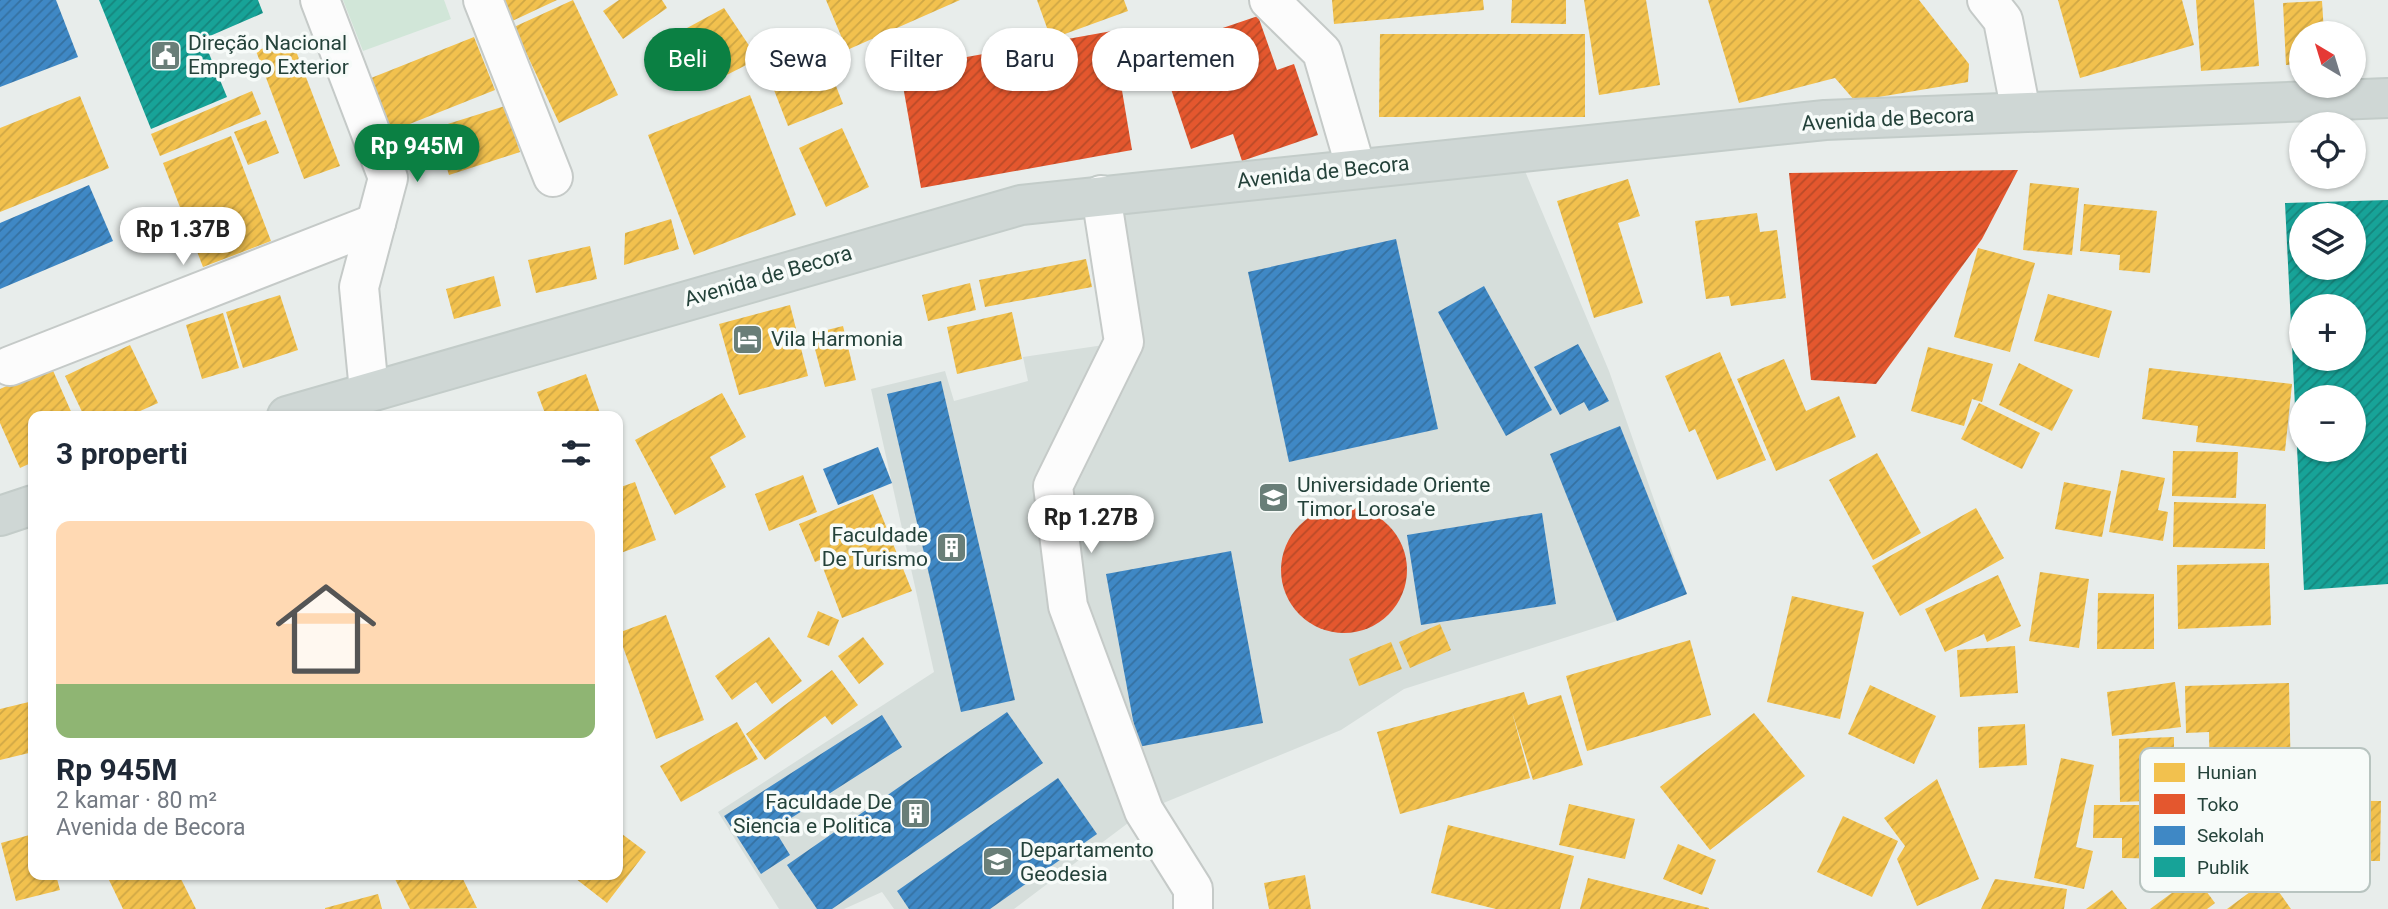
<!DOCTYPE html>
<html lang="id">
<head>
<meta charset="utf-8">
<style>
  :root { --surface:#fff; --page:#f2f2f3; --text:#1f2937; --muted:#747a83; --accent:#0b8043 }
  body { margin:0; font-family:Roboto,sans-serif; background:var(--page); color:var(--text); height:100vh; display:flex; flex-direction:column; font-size:26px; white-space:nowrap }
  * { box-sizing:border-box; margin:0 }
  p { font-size:23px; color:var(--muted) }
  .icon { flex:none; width:38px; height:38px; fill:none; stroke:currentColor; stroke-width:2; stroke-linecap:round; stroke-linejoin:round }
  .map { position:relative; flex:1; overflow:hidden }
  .sheet { position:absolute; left:28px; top:411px; width:595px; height:469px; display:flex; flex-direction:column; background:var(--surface); border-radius:14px; box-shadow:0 2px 5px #0004 }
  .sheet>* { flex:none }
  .hud { position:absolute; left:644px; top:28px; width:665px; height:63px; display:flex; gap:14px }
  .needle { width:46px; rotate:322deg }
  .controls { position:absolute; left:2289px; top:21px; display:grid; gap:14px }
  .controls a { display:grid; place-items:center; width:77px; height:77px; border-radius:50%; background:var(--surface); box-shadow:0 2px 5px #0004; font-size:35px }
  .price { position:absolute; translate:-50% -60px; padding:0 16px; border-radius:24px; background:#fff; color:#222; font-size:23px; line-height:46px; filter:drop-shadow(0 2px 4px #0008) }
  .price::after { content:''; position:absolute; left:50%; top:42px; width:21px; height:16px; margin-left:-10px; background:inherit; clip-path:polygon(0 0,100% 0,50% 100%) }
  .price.selected { background:var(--accent); color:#fff }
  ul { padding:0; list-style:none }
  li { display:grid; align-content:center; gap:14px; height:371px; padding:0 28px }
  li span { display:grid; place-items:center; height:217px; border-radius:14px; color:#555 }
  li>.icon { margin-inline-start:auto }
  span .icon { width:126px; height:126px; fill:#fffc; stroke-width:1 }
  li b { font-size:30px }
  h2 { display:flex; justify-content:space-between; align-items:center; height:84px; padding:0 28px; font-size:30px }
  .chip { padding:0 24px; border-radius:32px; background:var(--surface); box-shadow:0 2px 5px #0004; font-size:24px; line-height:63px }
  .chip.selected { background:var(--accent); color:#fff }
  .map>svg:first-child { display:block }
</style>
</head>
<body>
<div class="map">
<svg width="2388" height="909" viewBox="0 0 2388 909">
  <defs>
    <pattern id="homes-hatch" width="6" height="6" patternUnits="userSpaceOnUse" patternTransform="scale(1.75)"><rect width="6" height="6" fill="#f2c14e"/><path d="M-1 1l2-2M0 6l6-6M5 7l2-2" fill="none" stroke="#cfa745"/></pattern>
    <pattern id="shops-hatch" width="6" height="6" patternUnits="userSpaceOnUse" patternTransform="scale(1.75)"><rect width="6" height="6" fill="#e4572e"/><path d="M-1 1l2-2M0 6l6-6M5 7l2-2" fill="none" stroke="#b94a28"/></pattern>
    <pattern id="schools-hatch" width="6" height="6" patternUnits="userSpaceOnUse" patternTransform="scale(1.75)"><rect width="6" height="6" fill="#3f88c5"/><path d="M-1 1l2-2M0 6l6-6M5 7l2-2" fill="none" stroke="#3571a1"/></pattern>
    <pattern id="public-hatch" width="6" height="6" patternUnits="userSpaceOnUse" patternTransform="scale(1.75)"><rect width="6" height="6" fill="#17a398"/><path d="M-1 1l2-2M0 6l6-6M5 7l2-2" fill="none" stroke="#15867d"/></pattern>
  </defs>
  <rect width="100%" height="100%" fill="#e8edeb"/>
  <!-- built -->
  <polygon fill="#d6dedb" points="1517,152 1609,371 1687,594 1617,621 1404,689 1341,730 1144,811 1014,909 894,909 882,892 844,909 779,909 718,812 934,672 871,389 945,371 954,401 1028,381 1023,357 1124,342 1101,195"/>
  <!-- pitch -->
  <polygon fill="#d1e6d8" points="343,0 444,0 451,19 363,51"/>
  <!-- homes -->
  <g fill="url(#homes-hatch)">
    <polygon points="497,0 557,0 508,23"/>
    <polygon points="573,0 618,95 559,123 514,27"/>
    <polygon points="619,0 662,0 667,8 623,39 603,11"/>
    <polygon points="826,0 960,0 847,50"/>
    <polygon points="1037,0 1124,0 1128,11 1051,39"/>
    <polygon points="1332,0 1483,0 1484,10 1334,24"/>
    <polygon points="1512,0 1566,0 1566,24 1511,23"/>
    <polygon points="1584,0 1646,0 1660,85 1599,95"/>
    <polygon points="1708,0 1919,0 1969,64 1968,82 1855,101 1835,78 1739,103"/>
    <polygon points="2058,0 2182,0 2194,45 2080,78"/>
    <polygon points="2196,0 2254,0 2259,66 2201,71"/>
    <polygon points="2322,1 2324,33 2301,33 2301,64 2286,65 2283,3"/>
    <polygon points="724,8 758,59 705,86 676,34"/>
    <polygon points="1380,34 1585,34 1585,117 1379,117"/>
    <polygon points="474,37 495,90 382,135 361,82"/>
    <polygon points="291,38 340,166 304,179 256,51"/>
    <polygon points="820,45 843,104 788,126 765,67"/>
    <polygon points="252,91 261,114 160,156 151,134"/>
    <polygon points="750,95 796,215 694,255 648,135"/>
    <polygon points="80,96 109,168 0,212 0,128"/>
    <polygon points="505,106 520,152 449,175 435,128"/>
    <polygon points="266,120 279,153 248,165 234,132"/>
    <polygon points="842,128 869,187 826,207 799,148"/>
    <polygon points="231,136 271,241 203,267 163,163"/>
    <polygon points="1628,179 1640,216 1618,223 1643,303 1594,318 1557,201"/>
    <polygon points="2030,183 2079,188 2072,255 2023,250"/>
    <polygon points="2084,204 2157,211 2150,273 2119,270 2120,255 2080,251"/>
    <polygon points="1757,213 1760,232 1777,230 1786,298 1731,306 1729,296 1706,299 1695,221"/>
    <polygon points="671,219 679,249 624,265 625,233"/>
    <polygon points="590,246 597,279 536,293 528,260"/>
    <polygon points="1978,248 2035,263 2010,352 1954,337"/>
    <polygon points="1086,259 1092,287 985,307 979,280"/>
    <polygon points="494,276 501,306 454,319 446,289"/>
    <polygon points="970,283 976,310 928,321 922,295"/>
    <polygon points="2048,294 2112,311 2099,358 2034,341"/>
    <polygon points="280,295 298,350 243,368 226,312"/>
    <polygon points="790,305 808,376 739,395 719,324"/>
    <polygon points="1012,312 1022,359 957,374 947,327"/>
    <polygon points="223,313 239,368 202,379 186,325"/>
    <polygon points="843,326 856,380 825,387 811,334"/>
    <polygon points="130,345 158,403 129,416 84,416 65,376"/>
    <polygon points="1928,347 1993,364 1982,402 1972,399 1964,426 1911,411"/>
    <polygon points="1720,352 1766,460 1717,480 1695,429 1689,432 1665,376"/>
    <polygon points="1784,359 1806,411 1839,396 1856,437 1776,471 1737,379"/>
    <polygon points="2019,363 2073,390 2052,431 1999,405"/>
    <polygon points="51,366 73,416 33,416 33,462 20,468 0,423 0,389"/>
    <polygon points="2149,368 2292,384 2285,451 2196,442 2198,426 2142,419"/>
    <polygon points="586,374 601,416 546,416 537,392"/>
    <polygon points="722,393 746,437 710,457 726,487 675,515 635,440"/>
    <polygon points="1979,403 2040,433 2022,469 1961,439"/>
    <polygon points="2173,451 2238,452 2236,498 2172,496"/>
    <polygon points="1877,453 1921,533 1873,560 1829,480"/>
    <polygon points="2121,470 2165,478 2158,510 2168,512 2163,541 2109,532"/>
    <polygon points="803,475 817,512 769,531 755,494"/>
    <polygon points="635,482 656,540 618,554 618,488"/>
    <polygon points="2064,482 2111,491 2102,537 2055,529"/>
    <polygon points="873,494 912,591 842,618 820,560 815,562 799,524"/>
    <polygon points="2174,502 2266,504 2265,549 2173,547"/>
    <polygon points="1976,508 2004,558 1900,616 1872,566"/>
    <polygon points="2269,563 2271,625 2178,629 2177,565"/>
    <polygon points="2040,572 2089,579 2079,648 2029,641"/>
    <polygon points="1998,575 2021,626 1987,642 1984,634 1945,652 1925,609"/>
    <polygon points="2098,593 2154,594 2154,649 2097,649"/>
    <polygon points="1792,596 1864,612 1840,719 1767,702"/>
    <polygon points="818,611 839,620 829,646 807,637"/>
    <polygon points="666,615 704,720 656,739 618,633"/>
    <polygon points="1440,624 1451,650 1410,668 1399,642"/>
    <polygon points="769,637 802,681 772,704 756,682 732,700 715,676"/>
    <polygon points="863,637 884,664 859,684 838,656"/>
    <polygon points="1690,640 1711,715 1587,751 1566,676"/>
    <polygon points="1391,642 1402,669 1359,686 1349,659"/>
    <polygon points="2015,646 2018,693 1960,697 1957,650"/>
    <polygon points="832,670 858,705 832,725 825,716 765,760 746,734"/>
    <polygon points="2175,682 2181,727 2112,736 2107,692"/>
    <polygon points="2289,683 2291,781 2210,783 2209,732 2186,733 2185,686"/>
    <polygon points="1870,685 1936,716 1914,764 1848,734"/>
    <polygon points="1524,692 1528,705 1561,695 1583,765 1533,780 1512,712 1530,778 1400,814 1377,732"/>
    <polygon points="33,701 33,752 0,760 0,709"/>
    <polygon points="1754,713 1805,776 1710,850 1660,787"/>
    <polygon points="737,722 758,759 681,802 660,766"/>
    <polygon points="2025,724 2027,765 1979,768 1978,727"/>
    <polygon points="2174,737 2174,766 2196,765 2197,799 2120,802 2119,739"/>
    <polygon points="2061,758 2094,765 2076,847 2093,851 2084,889 2034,878"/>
    <polygon points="1937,779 1979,879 1917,906 1897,859 1905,846 1884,818"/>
    <polygon points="2271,800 2381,801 2380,861 2270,860"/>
    <polygon points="1569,804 1635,819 1625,859 1559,845"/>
    <polygon points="2094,805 2174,805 2173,859 2122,858 2122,838 2093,838"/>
    <polygon points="1843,816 1898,841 1872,897 1817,872"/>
    <polygon points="1448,825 1574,856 1560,909 1496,909 1431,893"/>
    <polygon points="618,831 646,852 607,903 571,875 618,875"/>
    <polygon points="33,834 33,875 56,875 60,890 16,901 1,843"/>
    <polygon points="1678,844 1716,860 1702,895 1663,879"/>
    <polygon points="119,875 179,875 196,909 123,909 109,880"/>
    <polygon points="393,875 461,875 477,908 410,909"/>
    <polygon points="1305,875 1311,909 1269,909 1264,883"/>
    <polygon points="2195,876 2215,903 2207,909 2150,909"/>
    <polygon points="1588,878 1709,908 1709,909 1580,909"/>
    <polygon points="2269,878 2291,909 2227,909"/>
    <polygon points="1995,879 2067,889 2064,909 1981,909"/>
    <polygon points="2112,890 2127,909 2086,909"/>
    <polygon points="378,894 382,909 325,909 325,908"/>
  </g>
  <!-- shops -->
  <g fill="url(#shops-hatch)">
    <polygon points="1258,16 1277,70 1294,64 1318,135 1242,161 1233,134 1191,149 1158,50"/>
    <polygon points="1112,31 1132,150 921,188 900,69"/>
    <polygon points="2018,170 1982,239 1876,384 1811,380 1789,173"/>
    <circle cx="1344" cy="570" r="63"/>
  </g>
  <!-- schools -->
  <g fill="url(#schools-hatch)">
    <polygon points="0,0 56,0 78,57 0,87"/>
    <polygon points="89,185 113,241 0,289 0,223"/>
    <polygon points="1396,239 1438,429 1289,462 1248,272"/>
    <polygon points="1484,286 1552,410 1506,436 1438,312"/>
    <polygon points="1578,344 1609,401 1589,411 1584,402 1560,415 1534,367"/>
    <polygon points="941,381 1015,700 961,712 887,394"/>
    <polygon points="1620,426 1687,594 1617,621 1550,454"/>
    <polygon points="878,447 892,483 838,505 823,469"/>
    <polygon points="1542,513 1556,604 1421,625 1407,535"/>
    <polygon points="1231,551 1263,723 1138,747 1106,574"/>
    <polygon points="1007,712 1043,763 832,909 817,909 787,865"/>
    <polygon points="882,715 902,747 774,829 790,855 761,874 724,816"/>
    <polygon points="1058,778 1097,834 990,909 909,909 897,891"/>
  </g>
  <!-- public -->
  <g fill="url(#public-hatch)" fill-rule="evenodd">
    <polygon points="99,0 258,0 263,13 203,39 227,97 151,129"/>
    <path d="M2388,200V584L2304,590L2285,203ZM2301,215H2354V268H2301ZM2301,306H2354V359H2301ZM2301,397H2354V450H2301Z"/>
  </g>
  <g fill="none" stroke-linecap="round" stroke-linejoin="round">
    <defs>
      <g id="minor">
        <polyline points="320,0 388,178 359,287 369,391"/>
        <polyline points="483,0 553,177"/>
        <polyline points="1269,0 1322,52 1356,169"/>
        <polyline points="1987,0 2003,20 2021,112"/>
        <polyline points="1101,195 1124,342 1053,486 1068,606 1144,811 1193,889 1193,909"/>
        <polyline points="10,366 376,223"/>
      </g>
      <g id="major">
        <polyline points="287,416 1021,205 1825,120 2388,98"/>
        <polyline points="0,516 33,505"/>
      </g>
    </defs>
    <!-- minor casing -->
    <use href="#minor" stroke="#c5cac8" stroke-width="42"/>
    <!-- major casing -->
    <use href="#major" stroke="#c3ccc9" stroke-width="42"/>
    <!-- minor -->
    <use href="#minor" stroke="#fcfcfc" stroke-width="38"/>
    <!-- major -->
    <use href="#major" stroke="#cfd7d5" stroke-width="38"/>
  </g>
  <!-- icons -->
  <defs>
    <symbol id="civic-square" viewBox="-11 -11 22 22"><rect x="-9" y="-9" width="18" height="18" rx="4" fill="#697e78" stroke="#f7fbf9"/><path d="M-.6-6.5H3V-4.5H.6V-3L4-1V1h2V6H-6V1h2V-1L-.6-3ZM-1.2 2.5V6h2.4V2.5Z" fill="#fff"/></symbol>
    <symbol id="hotel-square" viewBox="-11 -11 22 22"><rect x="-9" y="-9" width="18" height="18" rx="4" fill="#697e78" stroke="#f7fbf9"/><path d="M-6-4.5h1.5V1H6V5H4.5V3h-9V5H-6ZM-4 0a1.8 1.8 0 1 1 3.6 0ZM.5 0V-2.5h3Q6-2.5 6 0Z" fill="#fff"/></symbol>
    <symbol id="university-square" viewBox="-11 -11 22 22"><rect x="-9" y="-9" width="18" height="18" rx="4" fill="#697e78" stroke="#f7fbf9"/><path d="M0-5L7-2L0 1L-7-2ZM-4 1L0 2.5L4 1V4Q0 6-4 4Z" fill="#fff"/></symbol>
    <symbol id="building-square" viewBox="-11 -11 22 22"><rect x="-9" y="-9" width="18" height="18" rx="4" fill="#697e78" stroke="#f7fbf9"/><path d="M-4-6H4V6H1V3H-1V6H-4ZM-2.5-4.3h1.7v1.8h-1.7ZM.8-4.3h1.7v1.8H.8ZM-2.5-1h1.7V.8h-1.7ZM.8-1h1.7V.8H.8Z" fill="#fff"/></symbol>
  </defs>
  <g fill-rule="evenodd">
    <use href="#civic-square" x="148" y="38" width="35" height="35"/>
    <use href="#hotel-square" x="730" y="322" width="35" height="35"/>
    <use href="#university-square" x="1256" y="480" width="35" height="35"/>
    <use href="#building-square" x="934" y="530" width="35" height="35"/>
    <use href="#building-square" x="898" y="796" width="35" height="35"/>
    <use href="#university-square" x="980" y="844" width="35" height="35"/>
  </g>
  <g text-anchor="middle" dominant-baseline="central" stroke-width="7" stroke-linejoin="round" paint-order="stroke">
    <!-- poi labels -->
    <g font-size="21" fill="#24423a" stroke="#f7fbf9" text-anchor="start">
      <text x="188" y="43">Direção Nacional<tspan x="188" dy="24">Emprego Exterior</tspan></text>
      <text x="771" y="339">Vila Harmonia</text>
      <text x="1297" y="485">Universidade Oriente<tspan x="1297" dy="24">Timor Lorosa'e</tspan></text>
      <text x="928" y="535" text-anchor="end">Faculdade<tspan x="928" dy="24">De Turismo</tspan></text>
      <text x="892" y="802" text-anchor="end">Faculdade De<tspan x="892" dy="24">Siencia e Politica</tspan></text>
      <text x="1020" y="850">Departamento<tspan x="1020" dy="24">Geodesia</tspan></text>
    </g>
    <!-- street labels -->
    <g font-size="21" fill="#24423a" stroke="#f7fbf9">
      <text transform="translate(1888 119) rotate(-3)">Avenida de Becora</text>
      <text transform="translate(1323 172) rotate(-6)">Avenida de Becora</text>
      <text transform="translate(768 276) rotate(-16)">Avenida de Becora</text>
    </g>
  </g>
  <!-- legend -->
  <rect x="2140" y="748" width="230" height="144" rx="10" fill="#f7fbf9" stroke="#b8c4c0" stroke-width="2"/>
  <rect x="2154" y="763" width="31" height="19" fill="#f2c14e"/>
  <rect x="2154" y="794" width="31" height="20" fill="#e4572e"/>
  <rect x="2154" y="826" width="31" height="19" fill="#3f88c5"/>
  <rect x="2154" y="857" width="31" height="20" fill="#17a398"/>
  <g font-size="19" fill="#24423a">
    <text x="2197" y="779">Hunian</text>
    <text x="2197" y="811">Toko</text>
    <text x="2197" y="842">Sekolah</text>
    <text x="2197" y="874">Publik</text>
  </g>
</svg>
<div class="controls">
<a><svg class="needle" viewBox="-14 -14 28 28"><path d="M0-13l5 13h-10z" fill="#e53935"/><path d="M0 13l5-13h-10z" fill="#747a83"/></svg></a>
<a><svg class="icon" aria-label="locate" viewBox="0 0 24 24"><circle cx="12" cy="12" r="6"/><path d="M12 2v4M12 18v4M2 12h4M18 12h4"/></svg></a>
<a><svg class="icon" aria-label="layers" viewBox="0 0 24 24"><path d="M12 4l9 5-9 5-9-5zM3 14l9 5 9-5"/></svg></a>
<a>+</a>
<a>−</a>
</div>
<b class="price selected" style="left:417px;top:184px">Rp 945M</b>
<b class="price" style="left:183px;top:267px">Rp 1.37B</b>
<b class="price" style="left:1091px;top:555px">Rp 1.27B</b>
<div class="hud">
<a class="chip selected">Beli</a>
<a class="chip">Sewa</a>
<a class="chip">Filter</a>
<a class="chip">Baru</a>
<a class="chip">Apartemen</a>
</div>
<section class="sheet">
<h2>3 properti<svg class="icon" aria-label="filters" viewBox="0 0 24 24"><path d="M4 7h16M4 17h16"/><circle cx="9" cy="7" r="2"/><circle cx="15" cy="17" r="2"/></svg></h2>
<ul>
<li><span style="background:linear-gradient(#ffd9b3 75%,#8fb573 0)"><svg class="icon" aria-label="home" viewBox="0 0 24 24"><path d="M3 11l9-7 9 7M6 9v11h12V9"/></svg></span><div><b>Rp 945M</b><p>2 kamar · 80 m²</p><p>Avenida de Becora</p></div></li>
</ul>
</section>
</div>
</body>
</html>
